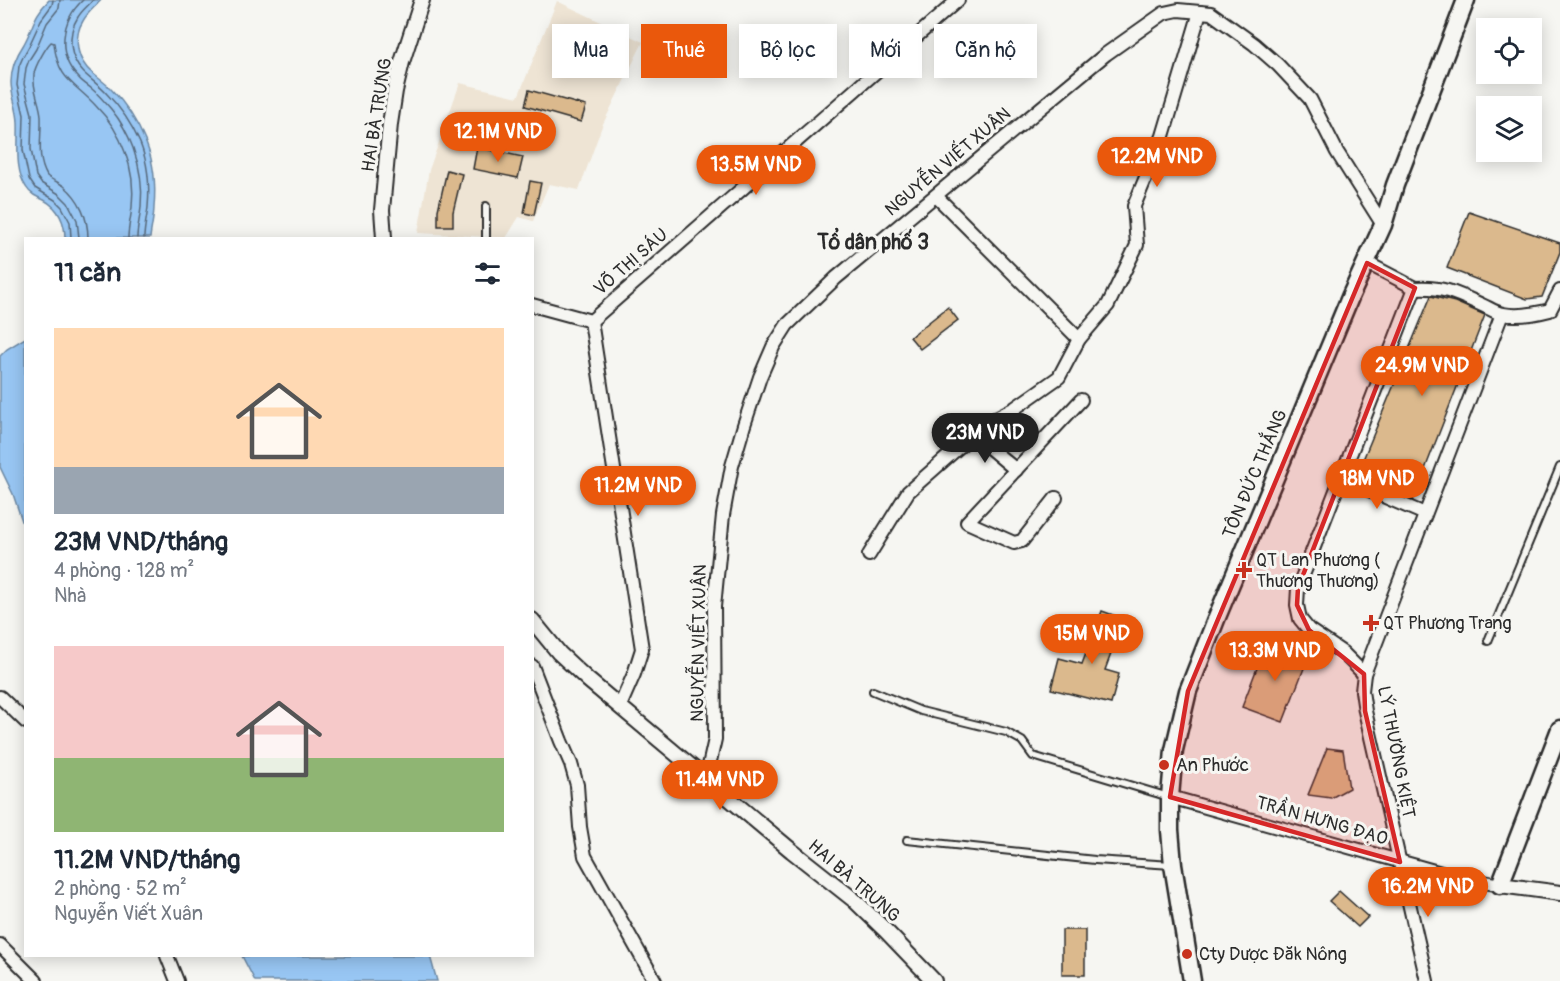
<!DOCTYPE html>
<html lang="vi">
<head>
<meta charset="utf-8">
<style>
  :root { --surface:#fff; --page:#f2f2f3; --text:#1f2937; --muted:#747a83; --accent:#ea580c }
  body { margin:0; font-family:Pangolin,sans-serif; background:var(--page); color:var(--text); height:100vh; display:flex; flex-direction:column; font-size:22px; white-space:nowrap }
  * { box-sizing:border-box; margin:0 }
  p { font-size:20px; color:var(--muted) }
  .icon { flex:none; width:33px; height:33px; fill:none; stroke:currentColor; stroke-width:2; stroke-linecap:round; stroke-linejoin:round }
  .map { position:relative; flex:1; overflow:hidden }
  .drawer { position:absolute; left:24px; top:237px; width:510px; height:720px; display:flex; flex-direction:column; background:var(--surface); border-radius:0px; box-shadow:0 3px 15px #0003 }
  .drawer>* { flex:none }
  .top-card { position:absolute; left:552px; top:24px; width:570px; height:54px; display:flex; gap:12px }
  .controls { position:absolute; left:1476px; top:18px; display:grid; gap:12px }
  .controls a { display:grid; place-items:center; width:66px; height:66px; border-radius:0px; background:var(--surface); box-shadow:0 3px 15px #0003; font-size:30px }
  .price { position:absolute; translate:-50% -51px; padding:0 14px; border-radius:21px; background:var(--accent); color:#fff; font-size:20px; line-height:39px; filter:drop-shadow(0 2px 3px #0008) }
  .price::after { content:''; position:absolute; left:50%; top:36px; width:18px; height:14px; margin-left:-9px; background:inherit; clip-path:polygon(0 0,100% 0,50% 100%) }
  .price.selected { background:#222; color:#fff }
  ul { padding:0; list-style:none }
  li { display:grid; align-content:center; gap:12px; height:318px; padding:0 30px }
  li span { display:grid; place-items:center; height:186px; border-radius:0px; color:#555 }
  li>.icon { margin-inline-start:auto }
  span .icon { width:108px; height:108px; fill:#fffc; stroke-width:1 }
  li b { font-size:26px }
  h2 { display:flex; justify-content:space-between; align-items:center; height:72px; padding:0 30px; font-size:26px }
  .chip { padding:0 21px; border-radius:0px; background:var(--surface); box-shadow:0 3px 15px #0003; font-size:21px; line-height:54px }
  .chip.selected { background:var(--accent); color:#fff }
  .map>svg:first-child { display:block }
</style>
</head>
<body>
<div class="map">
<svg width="1560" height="981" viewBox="0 0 1560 981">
  <rect width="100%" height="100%" fill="#f6f6f2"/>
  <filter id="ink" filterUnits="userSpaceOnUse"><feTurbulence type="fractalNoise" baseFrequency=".0167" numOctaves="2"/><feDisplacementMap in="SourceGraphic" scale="12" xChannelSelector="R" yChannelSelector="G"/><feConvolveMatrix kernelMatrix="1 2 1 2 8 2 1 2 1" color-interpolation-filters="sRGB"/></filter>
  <g filter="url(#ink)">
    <!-- built -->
    <polygon fill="#eee4d4" points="557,1 643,42 602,126 579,190 549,184 533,221 519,217 506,238 418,233 429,170 460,83 518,97"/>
    <!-- water -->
    <g fill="#98c6f3" stroke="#6c88a3" stroke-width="1.5">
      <path d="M49,0H101C95,7 87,13 83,21C74,35 76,55 87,68C94,76 104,81 111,89C126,104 138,123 146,143C154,163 156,185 154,207C154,217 151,228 150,238H65C65,223 59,208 44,200C37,197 30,194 26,187C14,168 19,144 18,123C18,109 11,96 11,82C11,67 16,56 24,44C34,26 33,16 49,0Z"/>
      <polygon points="25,338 25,530 13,494 0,467 0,356 7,349"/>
      <polygon points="242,956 430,956 437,981 255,981"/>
    </g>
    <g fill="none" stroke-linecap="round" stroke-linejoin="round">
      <!-- shore -->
      <g stroke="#57697b" stroke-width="1.5">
        <polyline points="53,0 52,5 41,20 29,46 23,57 19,66 17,85 24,115 23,150 29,179 35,188 55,200 62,207 70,222 71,238"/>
        <polyline points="60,0 59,8 47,23 36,49 29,60 26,68 24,84 32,114 31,149 36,176 41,183 59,194 68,203 77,220 79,238"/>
        <path d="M83,0C61,20 56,55 78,77C82,82 87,85 92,89C99,95 105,102 111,109C120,120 128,134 133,148C140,167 143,187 141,207C140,218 137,228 137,238"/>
        <path d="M93,0C88,6 82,10 78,17C67,34 69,58 83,72C91,80 100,86 107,94C121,108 132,125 140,143C148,163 150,185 148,207C147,217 144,228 144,238"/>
        <path d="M88,238C88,218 80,199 64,186C58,182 52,180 47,176C36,157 42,137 41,116C40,102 32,89 34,74C35,66 46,47 51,42L54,43C58,81 74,82 96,106C109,119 119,135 125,152C132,170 134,188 132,207C131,217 128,228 128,238"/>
      </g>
    </g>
    <!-- building -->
    <g fill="#dbb98d" stroke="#2b2b2b" stroke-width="1.5">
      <polygon points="581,26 593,31 588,44 575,39"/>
      <polygon points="529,90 586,106 581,122 525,106"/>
      <polygon points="477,147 523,157 518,178 473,169"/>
      <polygon points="447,170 462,174 453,212 453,226 438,226 438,210"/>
      <polygon points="530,181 541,183 534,215 524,213"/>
      <polygon points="1469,212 1560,243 1560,252 1542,297 1527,299 1447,268"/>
      <polygon points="1431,296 1455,302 1485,315 1413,500 1361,477 1367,464 1362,462"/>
      <polygon points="948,307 958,320 920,349 910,337"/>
      <polygon points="1102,611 1124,619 1105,670 1119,674 1111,704 1051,689 1059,658 1082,664"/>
      <polygon points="1267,642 1308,658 1283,722 1242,707"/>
      <polygon points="1327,748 1343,750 1349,788 1331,798 1308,795"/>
      <polygon points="1339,891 1368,917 1358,927 1329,901"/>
      <rect x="1062" y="930" width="23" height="45"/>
    </g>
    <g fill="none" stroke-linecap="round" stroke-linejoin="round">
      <defs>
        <g id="service">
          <polyline points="486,206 486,238"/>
          <polyline points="1488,641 1560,467"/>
          <polyline points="873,691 921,711 1006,732 1022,741 1033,756 1169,797"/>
          <polyline points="907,840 1095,860 1172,865"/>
        </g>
        <g id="minor">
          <polyline points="936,196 1079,339"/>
          <path d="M1415,288C1443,286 1458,294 1482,305C1489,308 1496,313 1503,314C1519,317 1535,314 1550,310L1560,291"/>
          <polyline points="532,305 591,321 958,0"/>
          <polyline points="591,321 642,649 634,674 620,706"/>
          <polyline points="973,434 1016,470"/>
          <polyline points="1341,478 1425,514"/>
          <polyline points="1056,498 1022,541 1014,543 967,522 1081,400"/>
          <polyline points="869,555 908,492 986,423 1015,408 1059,377 1079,339 1108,305 1137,245 1134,206 1163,136 1200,12"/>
          <polyline points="532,666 561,741 571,764 577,785 580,827 585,856 655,981"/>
          <polyline points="1364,674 1343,653 1309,630 1300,619 1297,605 1298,588 1415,288 1367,263"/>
          <polyline points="0,697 26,722"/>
          <polyline points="706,779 715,739 714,607 723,515 732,466 744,425 760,377 773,347 787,325 836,278 1106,54 1164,13 1178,10 1211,13 1254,44 1278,65 1310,99 1337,152 1383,225"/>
          <polyline points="1170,797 1452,876 1500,885"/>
          <polyline points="0,945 36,981"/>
          <polyline points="167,956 177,981"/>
          <polyline points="1427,981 1365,711 1362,691 1364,674 1502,314"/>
        </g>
        <g id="tertiary">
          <polyline points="384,238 382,210 390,124 395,91 402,62 422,0"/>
          <polyline points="532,620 559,653 588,680 792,851 854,900 885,930 934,981"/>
          <polyline points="1500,885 1560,893"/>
        </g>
        <g id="secondary">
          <polyline points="1500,885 1560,729"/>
          <polyline points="1192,981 1173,865 1170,830 1170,797 1174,750 1188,691 1217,617 1351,295 1383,225 1395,185 1466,0"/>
        </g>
      </defs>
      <!-- service casing -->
      <use href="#service" stroke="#2b2b2b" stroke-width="10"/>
      <!-- minor casing -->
      <use href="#minor" stroke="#2b2b2b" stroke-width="16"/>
      <!-- tertiary casing -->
      <use href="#tertiary" stroke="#2b2b2b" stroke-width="18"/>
      <!-- secondary casing -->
      <use href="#secondary" stroke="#2b2b2b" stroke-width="21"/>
      <!-- service -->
      <use href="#service" stroke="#f6f6f2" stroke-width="6"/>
      <!-- minor -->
      <use href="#minor" stroke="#f6f6f2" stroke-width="12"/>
      <!-- tertiary -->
      <use href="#tertiary" stroke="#f6f6f2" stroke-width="14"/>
      <!-- secondary -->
      <use href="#secondary" stroke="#f6f6f2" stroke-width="16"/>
    </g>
  </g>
  <!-- marked area -->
  <path fill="#d62828" fill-opacity="0.2" stroke="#d62828" stroke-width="4.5" stroke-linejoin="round" d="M1367,263L1415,288L1298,588L1297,605L1309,630L1364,674L1365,711L1400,862L1170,797L1188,691Z"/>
  <!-- markers -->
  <g fill="#c8321e" stroke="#f6f6f2" stroke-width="2">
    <path d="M1241 561h6v6h6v6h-6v6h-6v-6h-6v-6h6z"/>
    <path d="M1368 614h6v6h6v6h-6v6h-6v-6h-6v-6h6z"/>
    <circle cx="1164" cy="765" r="6"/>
    <circle cx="1187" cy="954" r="6"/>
  </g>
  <g text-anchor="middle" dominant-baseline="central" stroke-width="6" stroke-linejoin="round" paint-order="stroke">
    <!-- street labels -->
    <g font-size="18" fill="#2b2b2b" stroke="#f6f6f2">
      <text transform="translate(377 115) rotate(-81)">HAI BÀ TRƯNG</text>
      <text transform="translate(948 162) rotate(-40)">NGUYỄN VIẾT XUÂN</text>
      <text transform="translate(631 262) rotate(-41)">VÕ THỊ SÁU</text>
      <text transform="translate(1255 474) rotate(-67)">TÔN ĐỨC THẮNG</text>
      <text transform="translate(699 643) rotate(-89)">NGUYỄN VIẾT XUÂN</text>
      <text transform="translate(1396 752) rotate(79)">LÝ THƯỜNG KIỆT</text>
      <text transform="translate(1322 821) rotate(16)">TRẦN HƯNG ĐẠO</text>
      <text transform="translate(854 881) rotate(41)">HAI BÀ TRƯNG</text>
    </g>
    <!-- poi labels -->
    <g font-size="18" fill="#2b2b2b" stroke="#f6f6f2" text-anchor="start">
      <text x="1256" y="560">QT Lan Phương (<tspan x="1256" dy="21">Thương Thương)</tspan></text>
      <text x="1383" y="623">QT Phương Trang</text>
      <text x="1176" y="765">An Phước</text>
      <text x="1199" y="954">Cty Dược Đăk Nông</text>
    </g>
    <!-- quarter labels -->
    <g font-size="21" font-weight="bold" fill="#2b2b2b" stroke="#f6f6f2">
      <text x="873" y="242">Tổ dân phố 3</text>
    </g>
  </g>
</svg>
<div class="controls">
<a><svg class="icon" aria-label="locate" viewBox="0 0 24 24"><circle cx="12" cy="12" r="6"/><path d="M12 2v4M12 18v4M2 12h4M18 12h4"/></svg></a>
<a><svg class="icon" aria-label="layers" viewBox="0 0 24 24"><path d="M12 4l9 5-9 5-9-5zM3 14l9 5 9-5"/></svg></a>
</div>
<b class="price" style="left:498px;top:163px">12.1M VND</b>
<b class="price" style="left:1157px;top:188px">12.2M VND</b>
<b class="price" style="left:756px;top:196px">13.5M VND</b>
<b class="price" style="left:1422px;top:397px">24.9M VND</b>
<b class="price selected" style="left:985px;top:464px">23M VND</b>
<b class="price" style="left:1377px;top:510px">18M VND</b>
<b class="price" style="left:638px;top:517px">11.2M VND</b>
<b class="price" style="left:1092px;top:665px">15M VND</b>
<b class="price" style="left:1275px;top:682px">13.3M VND</b>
<b class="price" style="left:720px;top:811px">11.4M VND</b>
<b class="price" style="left:1428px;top:918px">16.2M VND</b>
<div class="top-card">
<a class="chip">Mua</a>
<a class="chip selected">Thuê</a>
<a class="chip">Bộ lọc</a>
<a class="chip">Mới</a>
<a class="chip">Căn hộ</a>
</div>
<section class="drawer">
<h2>11 căn<svg class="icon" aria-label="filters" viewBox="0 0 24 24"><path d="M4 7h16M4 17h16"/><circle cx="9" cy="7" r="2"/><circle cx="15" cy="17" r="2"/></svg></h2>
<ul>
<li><span style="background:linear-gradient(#ffd9b3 75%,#9aa5b1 0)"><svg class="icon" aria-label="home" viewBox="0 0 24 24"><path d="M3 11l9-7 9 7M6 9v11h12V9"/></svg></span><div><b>23M VND/tháng</b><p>4 phòng · 128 m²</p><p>Nhà</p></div></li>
<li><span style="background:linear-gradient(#f6c9c9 60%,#8fb573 0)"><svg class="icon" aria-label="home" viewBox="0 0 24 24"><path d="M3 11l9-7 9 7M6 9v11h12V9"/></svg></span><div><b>11.2M VND/tháng</b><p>2 phòng · 52 m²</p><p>Nguyễn Viết Xuân</p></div></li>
</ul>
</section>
</div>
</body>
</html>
